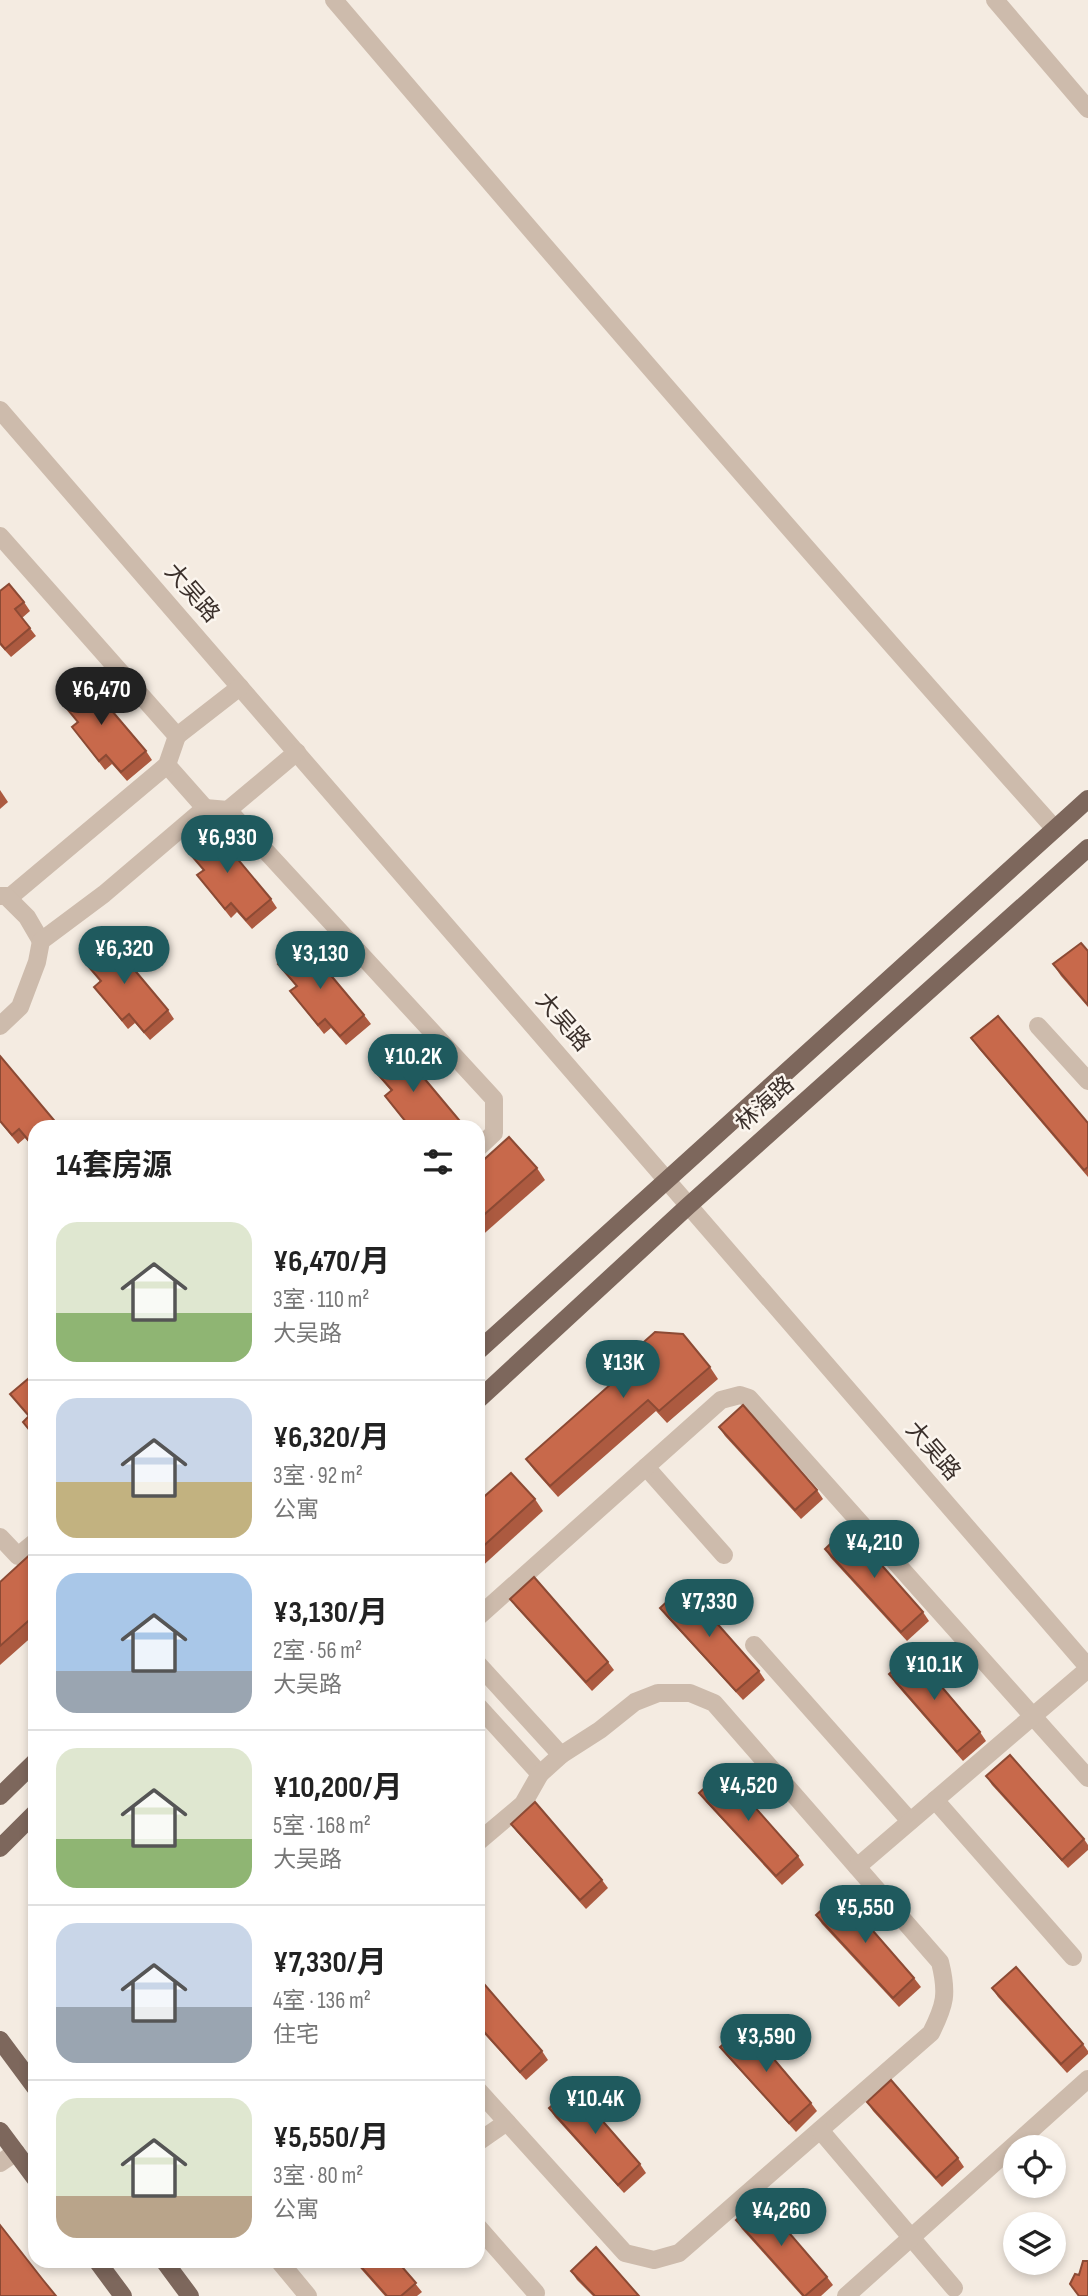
<!DOCTYPE html>
<html lang="zh">
<head>
<meta charset="utf-8">
<style>
  :root { --surface:#fff; --page:#f6f6f6; --text:#222; --muted:#767676; --line:#e0e0e0; --accent:#1f5a5e }
  body { margin:0; font-family:"Sofia Sans Condensed","Noto Sans SC",sans-serif; background:var(--page); color:var(--text); height:100vh; display:flex; flex-direction:column; font-size:26px; white-space:nowrap }
  * { box-sizing:border-box; margin:0 }
  p { font-size:23px; color:var(--muted) }
  .icon { flex:none; width:38px; height:38px; fill:none; stroke:currentColor; stroke-width:2; stroke-linecap:round; stroke-linejoin:round }
  .map { position:relative; flex:1; overflow:hidden }
  .details { position:absolute; left:28px; top:1120px; width:457px; height:1148px; display:flex; flex-direction:column; background:var(--surface); border-radius:21px; box-shadow:0 4px 10px #0003 }
  .details>* { flex:none }
  .tools { position:absolute; left:1003px; top:2135px; display:grid; gap:14px }
  .tools a { display:grid; place-items:center; width:63px; height:63px; border-radius:50%; background:var(--surface); box-shadow:0 4px 10px #0003; font-size:35px }
  .price { position:absolute; translate:-50% -60px; padding:0 16px; border-radius:24px; background:var(--accent); color:#fff; font-size:23px; line-height:46px; filter:drop-shadow(0 2px 4px #0008) }
  .price::after { content:''; position:absolute; left:50%; top:42px; width:21px; height:16px; margin-left:-10px; background:inherit; clip-path:polygon(0 0,100% 0,50% 100%) }
  .price.current { background:#222; color:#fff }
  ul { padding:0; list-style:none }
  li { display:flex; align-items:center; gap:21px; height:175px; padding:0 28px }
  li+li { border-top:2px solid var(--line) }
  li span { display:grid; place-items:center; flex:none; width:196px; height:140px; border-radius:21px; color:#555 }
  li>.icon { margin-inline-start:auto }
  span .icon { width:84px; height:84px; fill:#fffc; stroke-width:1 }
  li b { font-size:30px }
  h2 { display:flex; justify-content:space-between; align-items:center; height:84px; padding:0 28px; font-size:30px }
  .map>svg:first-child { display:block }
</style>
</head>
<body>
<div class="map">
<svg width="1088" height="2296" viewBox="0 0 1088 2296">
  <rect width="100%" height="100%" fill="#f4ebe1"/>
  <g fill="none" stroke-linecap="round" stroke-linejoin="round">
    <!-- minor -->
    <g stroke="#cdbbac" stroke-width="18">
      <path d="M334,0C572,279 811,556 1055,829"/>
      <polyline points="995,0 1088,109"/>
      <polyline points="0,410 1088,1667"/>
      <polyline points="0,536 177,736 240,687"/>
      <polyline points="297,752 228,810 494,1099 494,1133 478,1148"/>
      <polyline points="167,765 205,808"/>
      <polyline points="0,896 11,896 167,765 177,736"/>
      <polyline points="6,896 27,917 41,941"/>
      <polyline points="0,1026 20,1007 37,962 41,941 104,894 205,808 228,810"/>
      <polyline points="1038,1026 1088,1081"/>
      <polyline points="646,1467 724,1555"/>
      <polyline points="0,1537 18,1556 35,1542"/>
      <polyline points="478,1617 721,1400 740,1395 749,1398 1088,1778"/>
      <polyline points="754,1645 910,1821"/>
      <polyline points="478,1664 561,1755"/>
      <polyline points="478,1706 540,1774"/>
      <polyline points="935,1800 1073,1957"/>
      <path d="M478,1842L523,1804L540,1774L561,1755L600,1730L635,1702L658,1693H690L714,1703L940,1962C948,1994 945,2005 931,2033L679,2253L654,2260L625,2253L478,2090"/>
      <polyline points="857,1867 1088,1669"/>
      <polyline points="820,2130 954,2288"/>
      <polyline points="478,2142 507,2122"/>
      <polyline points="0,2163 16,2152"/>
      <polyline points="478,2227 536,2293"/>
      <polyline points="279,2261 308,2296"/>
      <polyline points="846,2296 1088,2079"/>
    </g>
    <!-- major -->
    <g stroke="#7d675c" stroke-width="18">
      <polyline points="478,1351 1088,799"/>
      <polyline points="478,1400 687,1207 1088,848"/>
      <polyline points="0,1796 35,1762"/>
      <polyline points="0,1848 35,1813"/>
      <polyline points="0,2040 35,2087"/>
      <polyline points="0,2131 35,2178"/>
      <polyline points="97,2261 123,2296"/>
      <polyline points="164,2261 190,2296"/>
    </g>
  </g>
  <!-- wall -->
  <g fill="#ac5a40">
    <polygon points="0,591 24,602 30,611 22,618 36,636 11,657 0,645"/>
    <polygon points="60,700 146,751 152,760 127,781 112,764 105,770 72,727 78,722"/>
    <polygon points="0,790 8,802 0,809"/>
    <polygon points="185,848 271,899 277,908 252,929 237,912 231,918 197,875 203,870"/>
    <polygon points="1088,951 1088,1007 1061,976 1053,964"/>
    <polygon points="82,959 168,1010 174,1019 150,1040 135,1023 128,1029 94,987 100,981"/>
    <polygon points="278,964 364,1015 371,1024 346,1045 331,1028 324,1034 290,991 296,986"/>
    <polygon points="971,1038 1088,1123 1088,1177 979,1049"/>
    <polygon points="0,1056 59,1127 35,1127 35,1150 25,1138 18,1144 0,1122"/>
    <polygon points="373,1069 459,1120 464,1127 409,1127 385,1096 391,1091"/>
    <polygon points="478,1165 537,1168 545,1180 478,1239"/>
    <polygon points="710,1367 718,1379 667,1423 656,1411 558,1497 534,1470 526,1459 610,1385 607,1380"/>
    <polygon points="719,1427 817,1490 823,1499 801,1519 725,1436"/>
    <polygon points="535,1499 543,1511 478,1570 478,1502"/>
    <polygon points="825,1549 923,1612 929,1621 907,1641 831,1558"/>
    <polygon points="35,1550 35,1634 0,1665 0,1582"/>
    <polygon points="510,1599 608,1662 614,1670 592,1691 516,1607"/>
    <polygon points="660,1608 759,1671 765,1680 743,1700 667,1617"/>
    <polygon points="889,1674 980,1732 986,1741 963,1761 895,1683"/>
    <polygon points="986,1776 1084,1839 1088,1845 1088,1850 1068,1868 992,1785"/>
    <polygon points="478,1787 484,1796 478,1802"/>
    <polygon points="699,1793 798,1856 804,1865 782,1885 706,1802"/>
    <polygon points="511,1824 602,1880 608,1888 586,1909 517,1832"/>
    <polygon points="816,1915 914,1978 921,1987 899,2007 822,1924"/>
    <polygon points="478,1977 542,2051 548,2060 526,2080 478,2027"/>
    <polygon points="992,1988 1083,2044 1088,2051 1088,2054 1067,2073 998,1997"/>
    <polygon points="720,2047 811,2103 817,2111 796,2132 727,2056"/>
    <polygon points="867,2102 958,2158 964,2167 942,2187 873,2111"/>
    <polygon points="549,2108 640,2164 646,2173 624,2193 555,2117"/>
    <polygon points="736,2220 827,2277 833,2285 821,2296 802,2296 742,2229"/>
    <polygon points="354,2261 397,2261 422,2292 417,2296 385,2296"/>
    <polygon points="571,2271 639,2296 593,2296 577,2280"/>
  </g>
  <!-- building -->
  <g fill="#c8694b" stroke="#8c4a34" stroke-width="2">
    <polygon points="9,584 24,602 15,609 30,628 5,649 0,643 0,591"/>
    <polygon points="84,678 146,751 121,772 106,755 99,761 72,727 78,722 60,700"/>
    <polygon points="210,826 271,899 246,920 231,903 225,909 197,875 204,870 185,848"/>
    <polygon points="107,937 168,1010 144,1032 129,1014 122,1020 94,987 101,981 82,959"/>
    <polygon points="303,942 364,1015 340,1036 325,1019 318,1025 290,991 297,986 278,964"/>
    <polygon points="1081,943 1088,951 1088,1005 1053,964"/>
    <polygon points="998,1016 1088,1123 1088,1167 1084,1170 971,1038"/>
    <polygon points="398,1047 459,1120 451,1127 422,1127 419,1124 416,1127 410,1127 385,1096 392,1090 373,1069"/>
    <polygon points="0,1056 58,1125 56,1127 35,1127 35,1145 34,1147 19,1129 12,1135 0,1121"/>
    <polygon points="509,1137 537,1168 478,1220 478,1165"/>
    <polygon points="655,1332 683,1334 710,1367 659,1411 648,1400 550,1486 526,1459 611,1384 607,1380 609,1373"/>
    <polygon points="35,1373 35,1437 23,1422 29,1416 10,1394"/>
    <polygon points="743,1405 817,1490 795,1510 719,1427"/>
    <polygon points="511,1473 535,1499 478,1551 478,1502"/>
    <polygon points="848,1527 923,1612 901,1632 825,1549"/>
    <polygon points="35,1550 35,1615 0,1646 0,1582"/>
    <polygon points="534,1577 608,1662 586,1682 510,1599"/>
    <polygon points="684,1586 759,1671 736,1691 660,1608"/>
    <polygon points="913,1653 980,1732 957,1752 889,1674"/>
    <polygon points="1010,1755 1084,1839 1062,1860 986,1776"/>
    <polygon points="723,1771 798,1856 776,1876 699,1793"/>
    <polygon points="535,1802 602,1880 580,1900 511,1824"/>
    <polygon points="840,1893 914,1978 893,1998 816,1915"/>
    <polygon points="1016,1967 1083,2044 1061,2064 992,1988"/>
    <polygon points="478,1977 542,2051 520,2072 478,2025"/>
    <polygon points="745,2025 811,2103 789,2123 720,2047"/>
    <polygon points="891,2080 958,2158 936,2178 867,2102"/>
    <polygon points="573,2087 640,2164 618,2185 549,2108"/>
    <polygon points="760,2199 827,2277 805,2296 804,2296 736,2220"/>
    <polygon points="0,2225 43,2280 56,2296 0,2296"/>
    <polygon points="596,2247 639,2296 595,2296 571,2271"/>
    <polygon points="356,2261 397,2261 416,2283 401,2296 387,2296"/>
    <polygon points="1083,2261 1088,2261 1088,2296 1079,2296 1070,2284 1075,2274 1079,2275"/>
  </g>
  <g text-anchor="middle" dominant-baseline="central" stroke-width="5" stroke-linejoin="round" paint-order="stroke">
    <!-- street labels -->
    <g font-size="23" fill="#3b302b" stroke="#fbf5ee">
      <text transform="translate(192 593) rotate(49)">大吴路</text>
      <text transform="translate(563 1022) rotate(49)">大吴路</text>
      <text transform="translate(765 1104) rotate(-42)">林海路</text>
      <text transform="translate(933 1451) rotate(49)">大吴路</text>
    </g>
  </g>
</svg>
<div class="tools">
<a><svg class="icon" aria-label="locate" viewBox="0 0 24 24"><circle cx="12" cy="12" r="6"/><path d="M12 2v4M12 18v4M2 12h4M18 12h4"/></svg></a>
<a><svg class="icon" aria-label="layers" viewBox="0 0 24 24"><path d="M12 4l9 5-9 5-9-5zM3 14l9 5 9-5"/></svg></a>
</div>
<b class="price current" style="left:101px;top:727px">¥6,470</b>
<b class="price" style="left:227px;top:875px">¥6,930</b>
<b class="price" style="left:124px;top:986px">¥6,320</b>
<b class="price" style="left:320px;top:991px">¥3,130</b>
<b class="price" style="left:413px;top:1094px">¥10.2K</b>
<b class="price" style="left:623px;top:1400px">¥13K</b>
<b class="price" style="left:874px;top:1580px">¥4,210</b>
<b class="price" style="left:709px;top:1639px">¥7,330</b>
<b class="price" style="left:934px;top:1702px">¥10.1K</b>
<b class="price" style="left:748px;top:1823px">¥4,520</b>
<b class="price" style="left:865px;top:1945px">¥5,550</b>
<b class="price" style="left:766px;top:2074px">¥3,590</b>
<b class="price" style="left:595px;top:2136px">¥10.4K</b>
<b class="price" style="left:781px;top:2248px">¥4,260</b>
<section class="details">
<h2>14套房源<svg class="icon" aria-label="filters" viewBox="0 0 24 24"><path d="M4 7h16M4 17h16"/><circle cx="9" cy="7" r="2"/><circle cx="15" cy="17" r="2"/></svg></h2>
<ul>
<li><span style="background:linear-gradient(#dfe7d0 65%,#8fb573 0)"><svg class="icon" aria-label="home" viewBox="0 0 24 24"><path d="M3 11l9-7 9 7M6 9v11h12V9"/></svg></span><div><b>¥6,470/月</b><p>3室 · 110 m²</p><p>大吴路</p></div></li>
<li><span style="background:linear-gradient(#c9d6e8 60%,#c2b280 0)"><svg class="icon" aria-label="home" viewBox="0 0 24 24"><path d="M3 11l9-7 9 7M6 9v11h12V9"/></svg></span><div><b>¥6,320/月</b><p>3室 · 92 m²</p><p>公寓</p></div></li>
<li><span style="background:linear-gradient(#a9c7e8 70%,#9aa5b1 0)"><svg class="icon" aria-label="home" viewBox="0 0 24 24"><path d="M3 11l9-7 9 7M6 9v11h12V9"/></svg></span><div><b>¥3,130/月</b><p>2室 · 56 m²</p><p>大吴路</p></div></li>
<li><span style="background:linear-gradient(#dfe7d0 65%,#8fb573 0)"><svg class="icon" aria-label="home" viewBox="0 0 24 24"><path d="M3 11l9-7 9 7M6 9v11h12V9"/></svg></span><div><b>¥10,200/月</b><p>5室 · 168 m²</p><p>大吴路</p></div></li>
<li><span style="background:linear-gradient(#c9d6e8 60%,#9aa5b1 0)"><svg class="icon" aria-label="home" viewBox="0 0 24 24"><path d="M3 11l9-7 9 7M6 9v11h12V9"/></svg></span><div><b>¥7,330/月</b><p>4室 · 136 m²</p><p>住宅</p></div></li>
<li><span style="background:linear-gradient(#dfe7d0 70%,#b9a48a 0)"><svg class="icon" aria-label="home" viewBox="0 0 24 24"><path d="M3 11l9-7 9 7M6 9v11h12V9"/></svg></span><div><b>¥5,550/月</b><p>3室 · 80 m²</p><p>公寓</p></div></li>
</ul>
</section>
</div>
</body>
</html>
